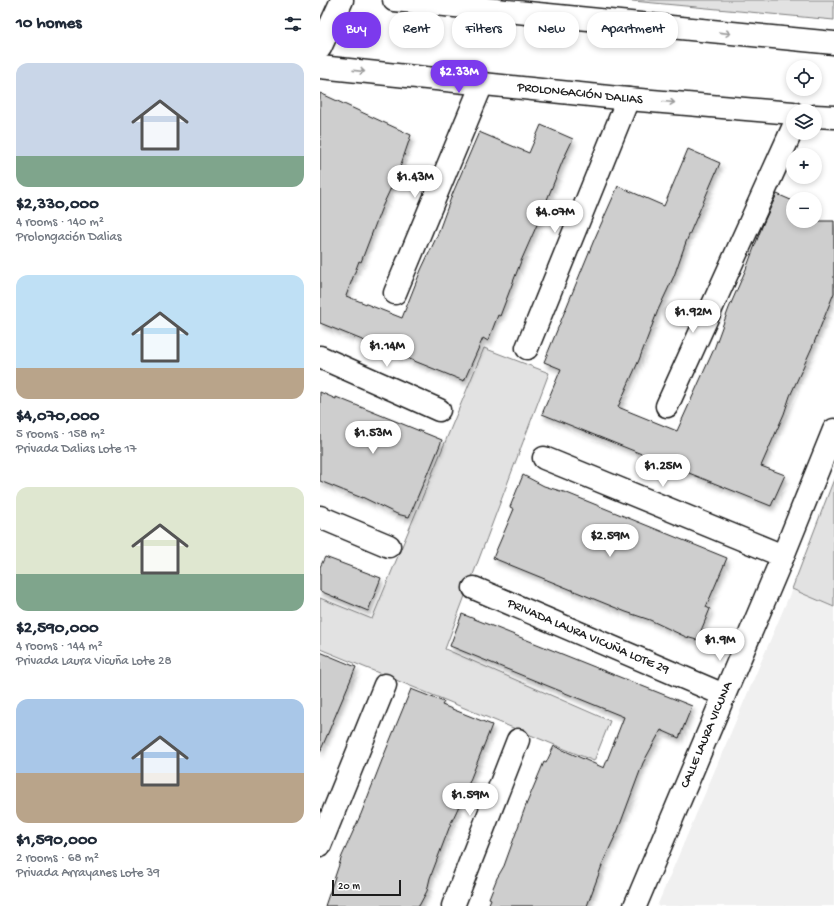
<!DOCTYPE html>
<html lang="en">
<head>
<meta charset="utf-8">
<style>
  :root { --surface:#fff; --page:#f2f2f3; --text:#1f2937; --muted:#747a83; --accent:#7c3aed }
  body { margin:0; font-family:"Gochi Hand",sans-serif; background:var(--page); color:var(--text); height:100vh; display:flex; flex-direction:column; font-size:15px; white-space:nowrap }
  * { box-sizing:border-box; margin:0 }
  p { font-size:13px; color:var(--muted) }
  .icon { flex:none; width:22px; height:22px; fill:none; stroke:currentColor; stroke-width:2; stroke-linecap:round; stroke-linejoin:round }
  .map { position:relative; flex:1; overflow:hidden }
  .details { display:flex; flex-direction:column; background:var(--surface); width:320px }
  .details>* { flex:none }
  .top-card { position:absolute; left:12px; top:12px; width:380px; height:36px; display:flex; gap:8px }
  .tools { position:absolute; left:466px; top:60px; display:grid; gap:8px }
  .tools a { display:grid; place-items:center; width:36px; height:36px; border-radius:50%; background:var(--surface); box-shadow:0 2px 6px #0003; font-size:20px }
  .scale { position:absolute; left:12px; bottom:10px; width:69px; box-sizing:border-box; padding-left:4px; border:2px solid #1c1c1c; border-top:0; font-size:11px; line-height:14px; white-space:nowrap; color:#1c1c1c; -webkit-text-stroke:3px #fff; paint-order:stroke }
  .price { position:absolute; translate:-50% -34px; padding:0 9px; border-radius:14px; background:#fff; color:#222; font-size:13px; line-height:26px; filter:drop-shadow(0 1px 2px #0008) }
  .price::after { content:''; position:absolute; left:50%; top:24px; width:12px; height:9px; margin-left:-6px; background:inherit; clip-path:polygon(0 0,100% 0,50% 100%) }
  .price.selected { background:var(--accent); color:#fff }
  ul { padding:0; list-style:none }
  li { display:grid; align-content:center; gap:8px; height:212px; padding:0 16px }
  li span { display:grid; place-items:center; height:124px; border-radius:12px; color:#555 }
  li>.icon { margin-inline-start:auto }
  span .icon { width:72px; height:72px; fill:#fffc; stroke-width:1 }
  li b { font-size:17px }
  h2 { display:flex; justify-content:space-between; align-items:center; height:48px; padding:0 16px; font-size:17px }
  .pill { padding:0 14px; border-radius:16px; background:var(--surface); box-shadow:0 2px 6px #0003; font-size:14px; line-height:36px }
  .pill.selected { background:var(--accent); color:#fff }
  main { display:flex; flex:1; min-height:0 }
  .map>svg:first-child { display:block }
</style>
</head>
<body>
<main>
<section class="details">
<h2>10 homes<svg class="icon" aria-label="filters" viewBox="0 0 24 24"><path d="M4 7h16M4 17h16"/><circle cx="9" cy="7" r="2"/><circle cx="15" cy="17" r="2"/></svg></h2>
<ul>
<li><span style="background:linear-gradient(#c9d6e8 75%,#7fa58c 0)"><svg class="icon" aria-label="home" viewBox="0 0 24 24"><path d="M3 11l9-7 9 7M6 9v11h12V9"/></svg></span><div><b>$2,330,000</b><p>4 rooms · 140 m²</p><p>Prolongación Dalias</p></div></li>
<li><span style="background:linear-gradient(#bfe0f5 75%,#b9a48a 0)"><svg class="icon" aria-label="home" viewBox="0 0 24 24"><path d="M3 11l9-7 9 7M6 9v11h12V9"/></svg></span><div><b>$4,070,000</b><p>5 rooms · 158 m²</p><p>Privada Dalias Lote 17</p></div></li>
<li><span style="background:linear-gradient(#dfe7d0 70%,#7fa58c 0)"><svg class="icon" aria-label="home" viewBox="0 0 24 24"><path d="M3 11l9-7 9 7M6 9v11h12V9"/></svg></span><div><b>$2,590,000</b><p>4 rooms · 144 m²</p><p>Privada Laura Vicuña Lote 28</p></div></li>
<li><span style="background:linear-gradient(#a9c7e8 60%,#b9a48a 0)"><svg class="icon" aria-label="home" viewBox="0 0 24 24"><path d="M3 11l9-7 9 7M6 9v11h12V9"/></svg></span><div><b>$1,590,000</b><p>2 rooms · 68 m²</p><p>Privada Arrayanes Lote 39</p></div></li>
</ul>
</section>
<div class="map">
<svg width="514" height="906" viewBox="0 0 514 906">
  <defs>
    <filter id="shadow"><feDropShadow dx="2.5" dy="4.5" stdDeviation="2" flood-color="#0004"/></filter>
  </defs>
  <rect width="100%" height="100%" fill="#fff"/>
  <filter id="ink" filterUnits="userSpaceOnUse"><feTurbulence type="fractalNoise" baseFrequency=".025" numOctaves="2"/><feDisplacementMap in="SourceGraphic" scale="8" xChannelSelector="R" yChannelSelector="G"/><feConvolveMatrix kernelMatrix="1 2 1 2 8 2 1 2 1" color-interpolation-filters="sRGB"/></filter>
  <g filter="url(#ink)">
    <!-- built -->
    <polygon fill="#f0f0f0" points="472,589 514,607 514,906 337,906"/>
    <!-- green -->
    <g fill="#e2e2e2" stroke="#7f7f7f">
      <polygon points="302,0 514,0 514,20"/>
      <polygon points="164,348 229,373 125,649 290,721 274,761 0,649 0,598 52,619"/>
      <polygon points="514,479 514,607 472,589"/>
    </g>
    <!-- building -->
    <g fill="#cecece" stroke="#1c1c1c" filter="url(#shadow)">
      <polygon points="0,93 91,135 78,173 62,207 41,262 39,261 26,296 82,318 101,270 117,236 132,195 159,132 209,153 221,125 253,139 243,160 216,227 201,261 180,316 178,315 168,341 163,338 144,381 0,323"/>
      <polygon points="368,149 400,163 366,242 354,276 338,310 319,360 298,407 357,431 394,349 409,308 426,269 443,224 457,194 473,201 473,221 514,221 514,293 494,343 470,396 464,414 441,466 465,475 451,506 222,414 241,369 224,362 274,240 298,186 344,206"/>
      <polygon points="0,392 16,399 16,397 122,440 109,472 108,472 89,517 77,514 42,497 42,498 0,481"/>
      <polygon points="203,475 224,486 247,493 407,558 386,607 390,609 377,640 366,637 330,620 306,612 173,558 194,509 190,507"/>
      <polygon points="5,557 61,578 48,611 0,591 0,567"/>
      <polygon points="142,614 372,706 359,738 341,730 323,763 298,830 284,860 267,906 168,906 171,899 169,898 177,878 184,866 206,805 224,762 226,763 234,746 284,768 304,717 130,646"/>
      <polygon points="0,652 36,667 0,752"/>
      <polygon points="91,689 124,702 122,705 172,725 145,793 131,823 110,878 107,891 99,906 5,906 22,856 41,814 64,755"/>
    </g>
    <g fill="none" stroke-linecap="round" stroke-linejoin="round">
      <defs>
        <g id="minor">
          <polyline points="0,48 22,0"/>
          <polyline points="75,293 162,84"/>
          <polyline points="207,348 308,99"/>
          <polyline points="0,357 119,410"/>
          <polyline points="347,406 473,128"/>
          <polyline points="224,458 463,556"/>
          <polyline points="0,517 69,546"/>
          <polyline points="154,588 404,695"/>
          <polyline points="0,845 65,685"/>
          <polyline points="133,906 198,740"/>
          <polyline points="315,906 463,556 514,430"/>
        </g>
        <g id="major">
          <polyline points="74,0 514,43"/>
          <polyline points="0,67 308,99 473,113"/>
          <polyline points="495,116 514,117"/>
        </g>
      </defs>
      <!-- minor casing -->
      <use href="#minor" stroke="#1c1c1c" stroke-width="25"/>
      <!-- major casing -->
      <use href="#major" stroke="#1c1c1c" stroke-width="25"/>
      <!-- minor -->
      <use href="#minor" stroke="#fff" stroke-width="22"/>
      <!-- major -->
      <use href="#major" stroke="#fff" stroke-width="22"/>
    </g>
    <!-- one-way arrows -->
    <defs><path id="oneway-shaft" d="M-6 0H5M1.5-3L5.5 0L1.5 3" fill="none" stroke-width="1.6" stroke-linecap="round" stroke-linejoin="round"/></defs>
    <g stroke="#999">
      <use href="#oneway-shaft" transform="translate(405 33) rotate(6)"/>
      <use href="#oneway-shaft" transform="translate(39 71) rotate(6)"/>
      <use href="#oneway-shaft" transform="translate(349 102) rotate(5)"/>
    </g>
  </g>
  <g text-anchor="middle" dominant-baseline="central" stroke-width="3" stroke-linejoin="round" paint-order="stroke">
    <!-- street labels -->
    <g font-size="13" fill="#1c1c1c" stroke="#fff">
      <text transform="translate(260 94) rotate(6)">PROLONGACIÓN DALIAS</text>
      <text transform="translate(268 637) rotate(23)">PRIVADA LAURA VICUÑA LOTE 29</text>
      <text transform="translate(387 735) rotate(-67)">CALLE LAURA VICUNA</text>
    </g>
  </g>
</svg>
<div class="tools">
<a><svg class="icon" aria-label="locate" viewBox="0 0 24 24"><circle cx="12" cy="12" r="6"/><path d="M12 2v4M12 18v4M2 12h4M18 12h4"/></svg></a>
<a><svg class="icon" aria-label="layers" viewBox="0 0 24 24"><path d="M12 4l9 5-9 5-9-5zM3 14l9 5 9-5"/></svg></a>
<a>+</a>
<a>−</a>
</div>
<div class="scale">20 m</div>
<b class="price selected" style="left:139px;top:94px">$2.33M</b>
<b class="price" style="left:95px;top:199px">$1.43M</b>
<b class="price" style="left:235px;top:234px">$4.07M</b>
<b class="price" style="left:373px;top:334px">$1.92M</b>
<b class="price" style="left:67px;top:368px">$1.14M</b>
<b class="price" style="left:53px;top:455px">$1.53M</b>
<b class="price" style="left:343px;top:488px">$1.25M</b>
<b class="price" style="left:290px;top:558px">$2.59M</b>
<b class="price" style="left:400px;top:662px">$1.9M</b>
<b class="price" style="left:150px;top:817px">$1.59M</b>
<div class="top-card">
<a class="pill selected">Buy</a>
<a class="pill">Rent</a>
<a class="pill">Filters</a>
<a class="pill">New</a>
<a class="pill">Apartment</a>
</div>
</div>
</main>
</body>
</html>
